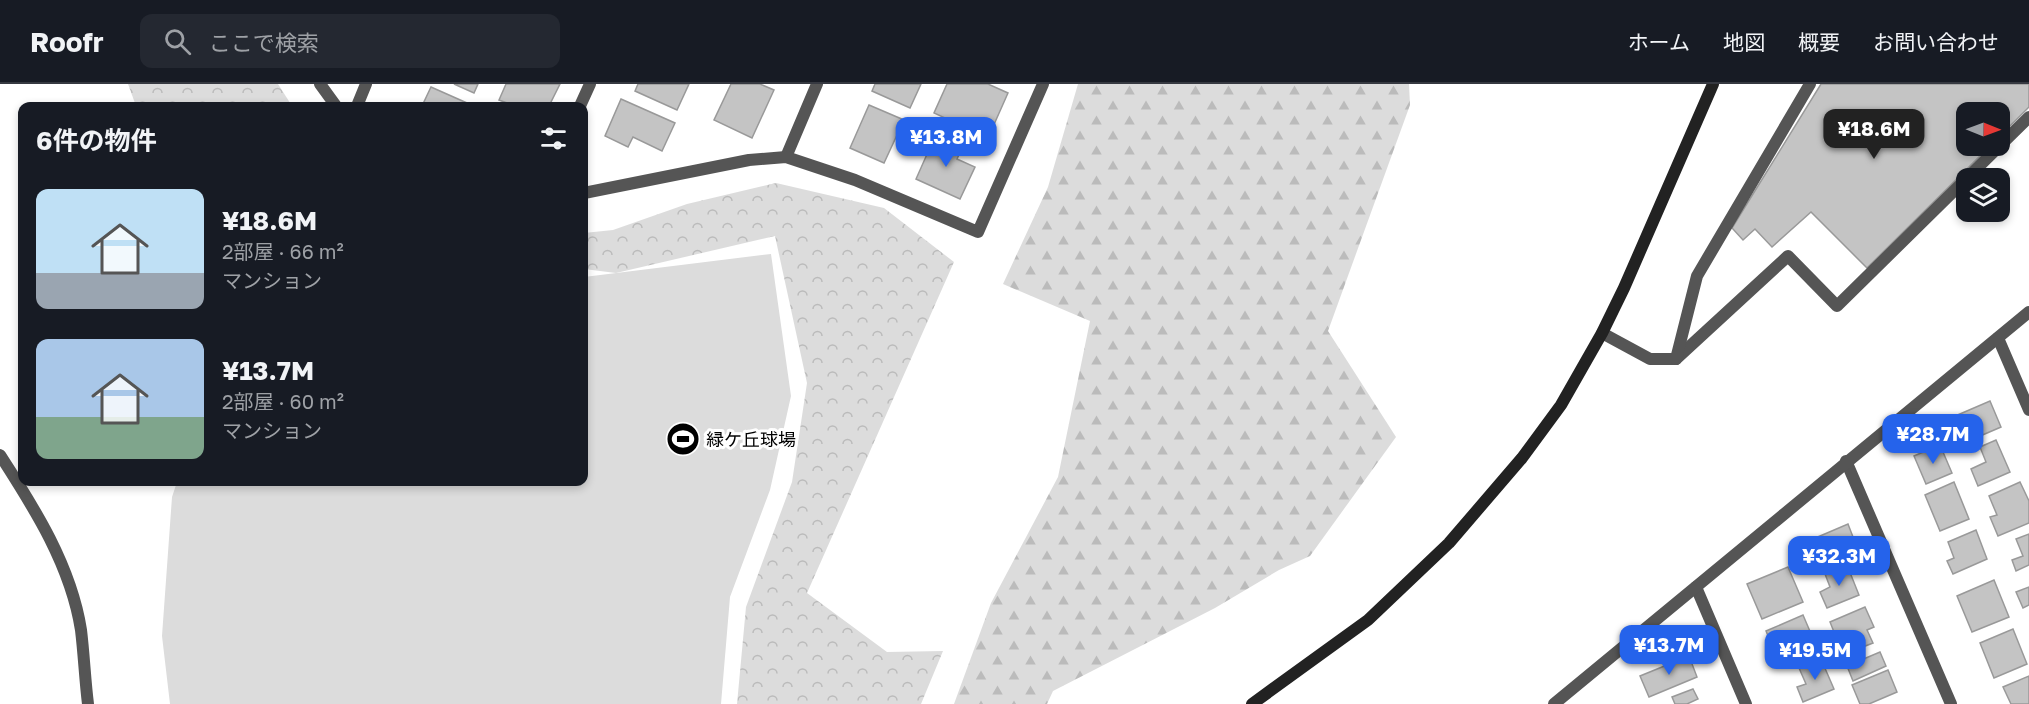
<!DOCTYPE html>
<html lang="ja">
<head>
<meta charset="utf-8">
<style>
  :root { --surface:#171b24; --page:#242831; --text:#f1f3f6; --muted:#9ea1a6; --line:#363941; --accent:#2563eb }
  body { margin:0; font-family:"Golos Text","Noto Sans JP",sans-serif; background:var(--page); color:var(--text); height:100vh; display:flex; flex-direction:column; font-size:22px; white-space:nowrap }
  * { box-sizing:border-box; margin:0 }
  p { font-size:20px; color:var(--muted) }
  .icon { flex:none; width:33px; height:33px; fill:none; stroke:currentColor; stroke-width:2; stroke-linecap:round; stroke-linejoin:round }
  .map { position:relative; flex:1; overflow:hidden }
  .details { position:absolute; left:18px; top:18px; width:570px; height:384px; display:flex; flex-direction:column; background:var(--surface); border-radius:12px; box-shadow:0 3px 9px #0003 }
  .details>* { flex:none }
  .needle { width:39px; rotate:91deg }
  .buttons { position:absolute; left:1956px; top:18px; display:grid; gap:12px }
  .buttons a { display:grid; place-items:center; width:54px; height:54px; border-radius:12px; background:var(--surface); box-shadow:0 3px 9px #0003; font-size:30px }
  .price { position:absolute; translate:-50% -51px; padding:0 14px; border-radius:12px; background:var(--accent); color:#fff; font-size:20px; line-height:39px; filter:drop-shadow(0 2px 3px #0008) }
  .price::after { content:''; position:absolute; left:50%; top:36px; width:18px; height:14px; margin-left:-9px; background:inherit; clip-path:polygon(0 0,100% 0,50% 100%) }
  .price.active { background:#222; color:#fff }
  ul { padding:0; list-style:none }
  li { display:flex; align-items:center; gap:18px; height:150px; padding:0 18px }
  li span { display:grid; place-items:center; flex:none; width:168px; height:120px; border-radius:12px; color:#555 }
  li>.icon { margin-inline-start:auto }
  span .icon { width:72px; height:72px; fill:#fffc; stroke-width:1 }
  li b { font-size:26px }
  h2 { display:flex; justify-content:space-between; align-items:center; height:72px; padding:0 18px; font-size:26px }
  header { display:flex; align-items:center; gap:36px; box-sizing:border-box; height:84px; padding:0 30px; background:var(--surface); border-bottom:2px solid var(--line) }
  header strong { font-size:28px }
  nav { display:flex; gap:33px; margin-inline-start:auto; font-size:21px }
  .search { width:420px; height:54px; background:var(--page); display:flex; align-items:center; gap:15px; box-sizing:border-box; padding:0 21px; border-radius:12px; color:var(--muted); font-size:22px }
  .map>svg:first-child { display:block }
</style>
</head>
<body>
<header>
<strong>Roofr</strong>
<div class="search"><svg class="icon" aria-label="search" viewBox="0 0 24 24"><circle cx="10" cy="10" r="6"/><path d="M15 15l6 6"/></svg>ここで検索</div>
<nav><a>ホーム</a><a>地図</a><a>概要</a><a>お問い合わせ</a></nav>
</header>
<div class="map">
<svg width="2029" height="620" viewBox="0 0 2029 620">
  <defs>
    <pattern id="forest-firs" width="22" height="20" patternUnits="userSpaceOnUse" patternTransform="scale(1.5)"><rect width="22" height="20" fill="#dcdcdc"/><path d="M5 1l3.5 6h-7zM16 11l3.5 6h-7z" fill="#bbb"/></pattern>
    <pattern id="park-crowns" width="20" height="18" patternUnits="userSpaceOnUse" patternTransform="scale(1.5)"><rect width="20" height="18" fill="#dcdcdc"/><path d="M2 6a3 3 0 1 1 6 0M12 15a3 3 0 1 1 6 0" fill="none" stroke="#bbb"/></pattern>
  </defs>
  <rect width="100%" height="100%" fill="#fff"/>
  <!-- forest -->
  <polygon fill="url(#forest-firs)" points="1078,0 1409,0 1410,21 1328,247 1396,353 1310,472 1279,486 1215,524 1053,607 1047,620 954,620 991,519 1058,393 1090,237 1003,200 1048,103"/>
  <!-- park -->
  <g fill="url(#park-crowns)">
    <polygon points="128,0 278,0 292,22 136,22"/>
    <polygon points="776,99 884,124 954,178 807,509 887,568 943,567 921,620 737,620 746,523 792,398 807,299 775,152 616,189 584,185 584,149 613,146 687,120"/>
  </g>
  <!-- garden -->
  <polygon fill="#dcdcdc" points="771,170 791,312 770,406 730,513 721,620 170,620 162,552 172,413 177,398 584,398 584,193"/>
  <!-- building -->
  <g fill="#c4c4c4" stroke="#999" stroke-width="1.5">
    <polygon points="454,0 478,0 474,9"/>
    <polygon points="506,0 560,0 549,22 515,22 499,16"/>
    <polygon points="638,0 689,0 677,26 635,7"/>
    <polygon points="731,0 760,0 774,6 752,54 714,36"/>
    <polygon points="875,0 921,0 910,24 872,7"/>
    <polygon points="947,0 988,0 1008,9 988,54 934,29"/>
    <polygon points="1821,0 2029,0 2029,23 2000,52 2000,28 1966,28 1966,62 1990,62 1867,184 1811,128 1772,163 1755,145 1743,156 1732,144"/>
    <polygon points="431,3 467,19 466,22 422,22"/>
    <polygon points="621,15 675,39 662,67 633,53 628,63 605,52"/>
    <polygon points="869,21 904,36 884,79 850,64"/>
    <polygon points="936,50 963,62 957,75 975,83 960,115 916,95"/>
    <polygon points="1990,317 2001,343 1957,362 1946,336"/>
    <polygon points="1996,356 2010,388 1978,402 1971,385 1986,378 1980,363"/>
    <polygon points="1940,361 1952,389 1926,400 1914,372"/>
    <polygon points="1954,398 1969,435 1940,447 1925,411"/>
    <polygon points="2020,398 2029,417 2029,439 1998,452 1990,433 1997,431 1989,412"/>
    <polygon points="1848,440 1858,466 1809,486 1799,461"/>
    <polygon points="1976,446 1987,475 1953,490 1947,477 1954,474 1948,458"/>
    <polygon points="2029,450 2029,481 2016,487 2012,476 2023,472 2016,455"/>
    <polygon points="1847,481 1859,511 1827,524 1820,508 1830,503 1825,490"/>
    <polygon points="1788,483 1803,518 1762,535 1747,500"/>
    <polygon points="1994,496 2009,533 1972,548 1957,512"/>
    <polygon points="2029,503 2029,521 2023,524 2016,508"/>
    <polygon points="1865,523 1874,543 1867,546 1873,559 1855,566 1849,553 1838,558 1830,538"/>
    <polygon points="1803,531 1818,566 1780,582 1766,547"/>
    <polygon points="2013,545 2027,580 1994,594 1980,559"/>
    <polygon points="1880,568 1886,582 1853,597 1847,582"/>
    <polygon points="1689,572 1697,593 1649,613 1640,592"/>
    <polygon points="1821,575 1834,605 1803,618 1797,603 1806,600 1799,584"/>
    <polygon points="1888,586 1897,608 1869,620 1860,620 1852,601"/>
    <polygon points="2029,592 2029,620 2011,620 2003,603"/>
    <polygon points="1693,605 1698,615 1687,620 1675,620 1672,613"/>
  </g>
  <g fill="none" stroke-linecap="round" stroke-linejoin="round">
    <!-- lane -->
    <g stroke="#555" stroke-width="12">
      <polyline points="1967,94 2029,33"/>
      <polyline points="1602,249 1650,275 1676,275 1788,172 1837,222 1966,95"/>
      <polyline points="1676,275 1697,192 1810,0"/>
    </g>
    <!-- street -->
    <g stroke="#555" stroke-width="12">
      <polyline points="320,0 336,22"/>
      <polyline points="357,22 366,0"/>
      <polyline points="580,22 590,0"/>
      <polyline points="786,73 817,0"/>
      <polyline points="584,109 749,76 786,73 855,96 978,148 1043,0"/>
      <polyline points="1998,254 2029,326"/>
      <path d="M0,371C35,425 71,482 81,546C84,571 85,596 88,620"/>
      <polyline points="1846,377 1951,620"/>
      <polyline points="1696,503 1746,620"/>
      <polyline points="1554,620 2029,228"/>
    </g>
    <!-- secondary -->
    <polyline stroke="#222" stroke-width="12" points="1252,620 1368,536 1449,459 1522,374 1561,321 1602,249 1624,204 1713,0"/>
  </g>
  <!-- icons -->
  <defs>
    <symbol id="stadium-disc" viewBox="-11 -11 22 22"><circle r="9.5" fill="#000" stroke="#fff"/><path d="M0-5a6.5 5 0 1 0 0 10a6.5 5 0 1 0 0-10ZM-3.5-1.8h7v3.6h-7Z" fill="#fff"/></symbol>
  </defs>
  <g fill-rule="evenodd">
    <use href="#stadium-disc" x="664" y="336" width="38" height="38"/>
  </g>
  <g text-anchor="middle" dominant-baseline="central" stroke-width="6" stroke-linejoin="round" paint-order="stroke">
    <!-- poi labels -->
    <g font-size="18" fill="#000" stroke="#fff" text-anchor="start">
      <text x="706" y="355">緑ケ丘球場</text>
    </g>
  </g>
</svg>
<div class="buttons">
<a><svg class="needle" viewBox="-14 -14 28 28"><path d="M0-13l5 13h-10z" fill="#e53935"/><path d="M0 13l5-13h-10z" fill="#9ea1a6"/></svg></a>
<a><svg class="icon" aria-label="layers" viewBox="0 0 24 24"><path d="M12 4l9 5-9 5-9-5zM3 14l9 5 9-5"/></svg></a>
</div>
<b class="price active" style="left:1874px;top:76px">¥18.6M</b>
<b class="price" style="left:946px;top:84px">¥13.8M</b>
<b class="price" style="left:1933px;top:381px">¥28.7M</b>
<b class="price" style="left:1839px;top:503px">¥32.3M</b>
<b class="price" style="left:1669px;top:592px">¥13.7M</b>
<b class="price" style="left:1815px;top:597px">¥19.5M</b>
<section class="details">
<h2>6件の物件<svg class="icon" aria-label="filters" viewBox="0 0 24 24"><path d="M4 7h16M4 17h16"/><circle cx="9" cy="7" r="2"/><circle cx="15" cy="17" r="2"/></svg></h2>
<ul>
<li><span style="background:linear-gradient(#bfe0f5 70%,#9aa5b1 0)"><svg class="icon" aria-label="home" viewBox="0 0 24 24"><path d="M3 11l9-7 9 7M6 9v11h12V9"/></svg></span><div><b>¥18.6M</b><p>2部屋 · 66 m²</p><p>マンション</p></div></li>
<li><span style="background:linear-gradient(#a9c7e8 65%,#7fa58c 0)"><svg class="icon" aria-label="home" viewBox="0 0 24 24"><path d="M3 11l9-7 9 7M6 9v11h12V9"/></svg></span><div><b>¥13.7M</b><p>2部屋 · 60 m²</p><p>マンション</p></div></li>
</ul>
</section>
</div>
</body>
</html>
